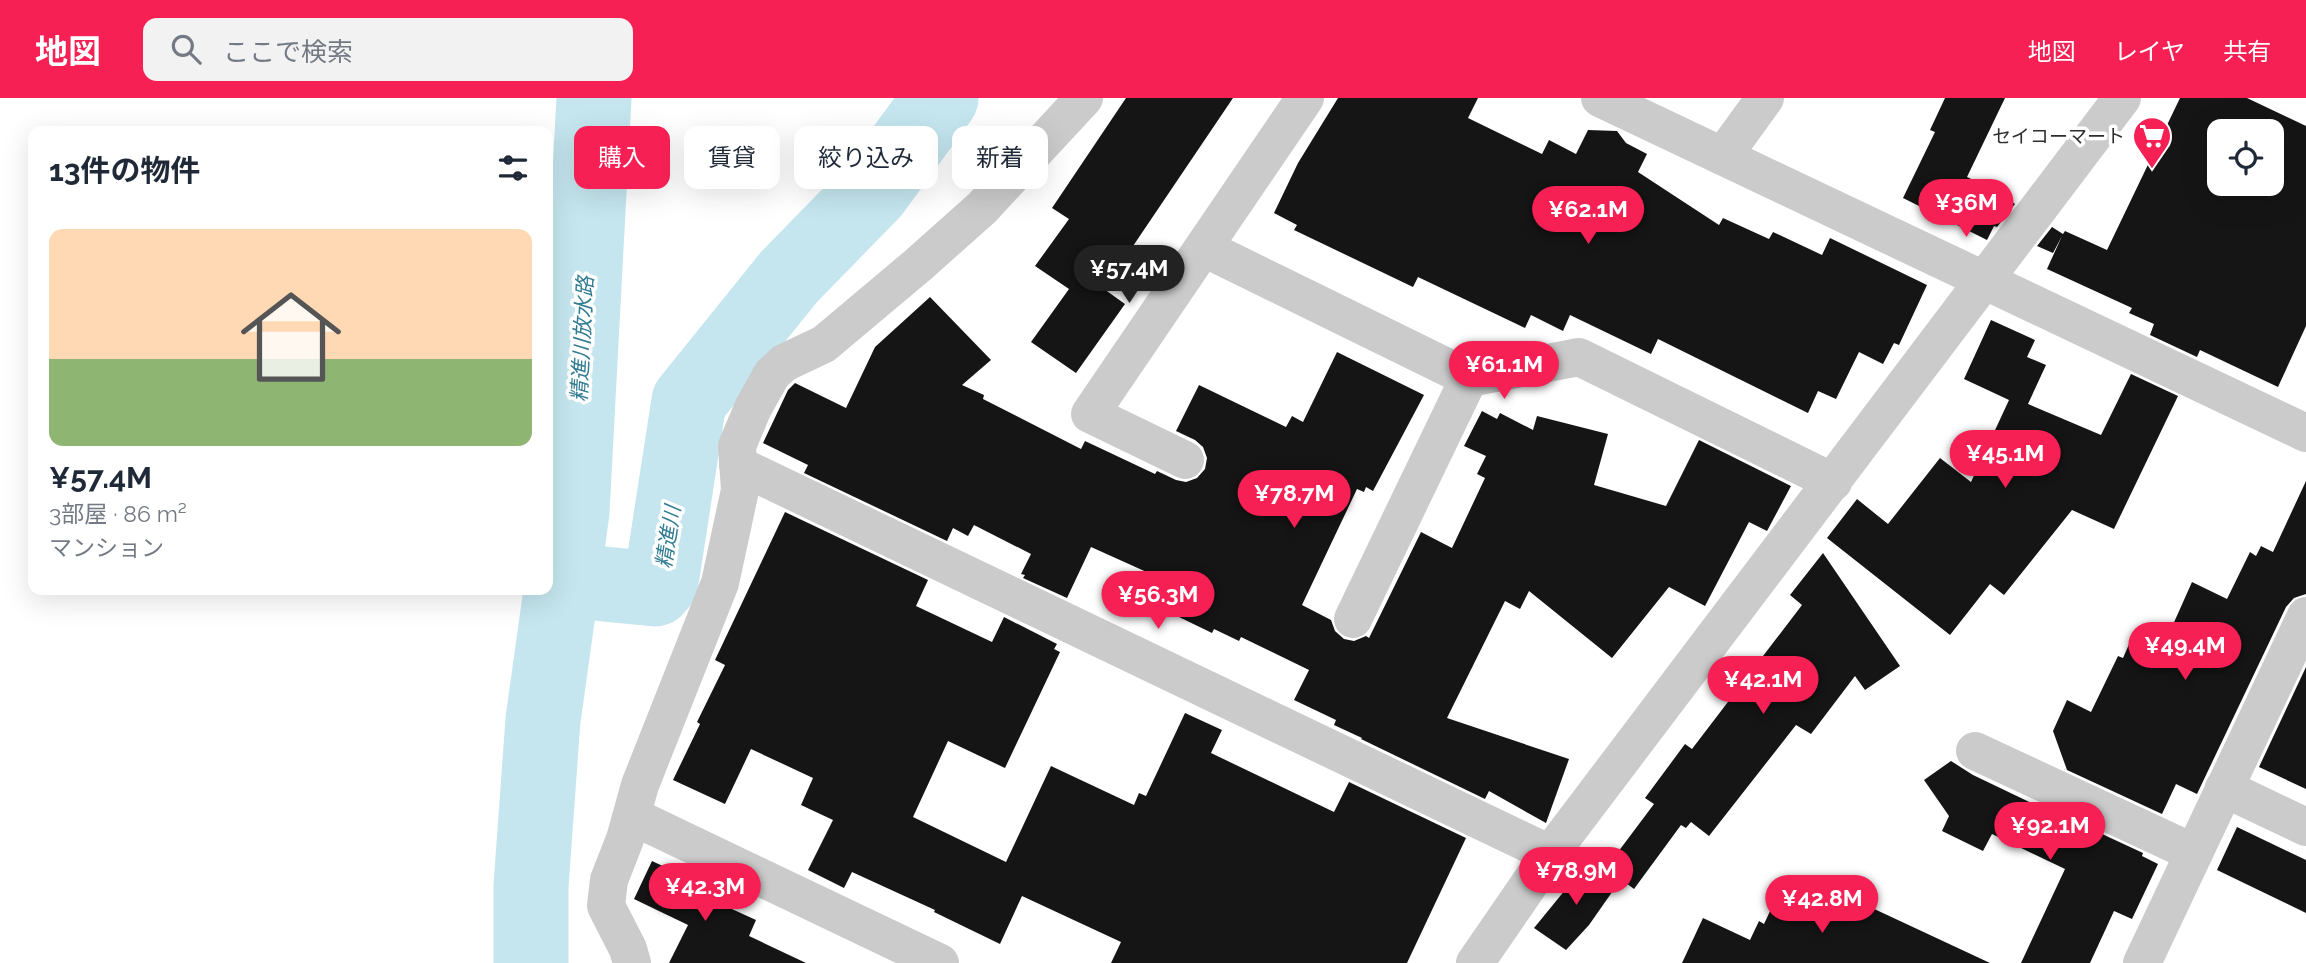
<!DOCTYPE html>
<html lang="ja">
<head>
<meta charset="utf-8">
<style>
  :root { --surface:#fff; --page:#f2f2f3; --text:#1f2937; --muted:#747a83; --accent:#f62054 }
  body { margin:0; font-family:Raleway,"Noto Sans JP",sans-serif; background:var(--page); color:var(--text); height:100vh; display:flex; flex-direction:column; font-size:26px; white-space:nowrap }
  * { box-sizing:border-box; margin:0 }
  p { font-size:23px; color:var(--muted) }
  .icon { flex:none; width:38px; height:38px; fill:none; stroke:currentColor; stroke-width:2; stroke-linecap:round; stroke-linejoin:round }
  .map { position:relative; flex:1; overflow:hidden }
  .panel { position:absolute; left:28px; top:28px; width:525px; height:469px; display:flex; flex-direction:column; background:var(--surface); border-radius:14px; box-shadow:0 7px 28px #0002 }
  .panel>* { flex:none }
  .top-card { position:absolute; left:574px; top:28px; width:665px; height:63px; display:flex; gap:14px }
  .fabs { position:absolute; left:2207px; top:21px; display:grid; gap:14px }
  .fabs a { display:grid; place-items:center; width:77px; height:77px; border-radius:14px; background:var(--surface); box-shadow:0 7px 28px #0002; font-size:35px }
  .price { position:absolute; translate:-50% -60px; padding:0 16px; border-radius:24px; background:var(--accent); color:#fff; font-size:23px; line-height:46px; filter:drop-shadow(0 2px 4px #0008) }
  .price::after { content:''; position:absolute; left:50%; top:42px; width:21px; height:16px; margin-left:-10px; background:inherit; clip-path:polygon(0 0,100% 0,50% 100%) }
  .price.on { background:#222; color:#fff }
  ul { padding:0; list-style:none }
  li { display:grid; align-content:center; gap:14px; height:371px; padding:0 21px }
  li span { display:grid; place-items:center; height:217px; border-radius:14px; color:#555 }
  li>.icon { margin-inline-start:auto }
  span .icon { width:126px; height:126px; fill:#fffc; stroke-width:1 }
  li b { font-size:30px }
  h2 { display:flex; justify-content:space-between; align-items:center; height:84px; padding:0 21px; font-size:30px }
  .tag { padding:0 24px; border-radius:14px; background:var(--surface); box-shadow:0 7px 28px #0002; font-size:24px; line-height:63px }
  .tag.on { background:var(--accent); color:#fff }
  header { display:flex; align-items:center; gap:42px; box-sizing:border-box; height:98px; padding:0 35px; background:var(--accent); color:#fff }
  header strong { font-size:33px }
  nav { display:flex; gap:38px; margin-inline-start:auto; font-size:24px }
  .search { width:490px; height:63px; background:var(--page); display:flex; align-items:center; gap:18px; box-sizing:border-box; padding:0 24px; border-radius:14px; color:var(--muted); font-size:26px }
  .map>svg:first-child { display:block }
</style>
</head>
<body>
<header>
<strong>地図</strong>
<div class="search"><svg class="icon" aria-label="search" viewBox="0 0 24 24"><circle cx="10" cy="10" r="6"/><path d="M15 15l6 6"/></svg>ここで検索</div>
<nav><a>地図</a><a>レイヤ</a><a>共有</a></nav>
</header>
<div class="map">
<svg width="2306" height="865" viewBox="0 0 2306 865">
  <rect width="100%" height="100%" fill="#fff"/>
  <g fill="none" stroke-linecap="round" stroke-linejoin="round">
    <!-- river -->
    <g stroke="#c5e6ef" stroke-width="75">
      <polyline points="564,482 655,491 661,484 689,303 789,179 872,94 941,0"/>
      <polyline points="531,865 531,788 543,622 572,414 594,0"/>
    </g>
  </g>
  <!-- building -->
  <g fill="#151515" fill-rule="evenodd">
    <polygon points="1126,0 1233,0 1104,191 1125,206 1076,275 1031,244 1069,191 1035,168 1069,121 1052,110"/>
    <polygon points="1338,0 1478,0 1468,20 1542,56 1549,42 1576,56 1588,32 1617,33 1626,45 1647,56 1638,74 1719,127 1723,120 1769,141 1773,134 1822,157 1830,140 1927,187 1899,247 1894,245 1883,266 1859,254 1836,301 1818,293 1808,315 1658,241 1651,256 1570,217 1563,233 1531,217 1525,230 1418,179 1413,189 1294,132 1297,127 1274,115 1298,65"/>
    <polygon points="1945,0 2005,0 1967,79 2007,98 2006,100 2015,106 1997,129 1994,128 1987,142 1903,100 1935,34 1930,32"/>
    <path d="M2180,0H2247L2306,28V228L2278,289L2200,252L2197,259L2150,237L2154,226L2129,215L2132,210L2047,171L2062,138L2053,155L2037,148L2052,129L2063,136L2065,133L2107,152ZM2219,33H2272V86H2219Z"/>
    <polygon points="930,199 991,262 962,287 984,297 983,301 1081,351 1085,343 1155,376 1157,373 1176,382 1186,384 1197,380 1205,371 1207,360 1203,349 1195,342 1176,333 1199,287 1286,329 1292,318 1303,324 1337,254 1424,297 1373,393 1366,389 1364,394 1357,391 1302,507 1331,522 1335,533 1344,541 1354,543 1366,538 1369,540 1421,434 1452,450 1485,380 1477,376 1486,358 1464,348 1482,313 1497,321 1500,315 1533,332 1537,318 1608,336 1594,387 1666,408 1699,342 1791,388 1767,433 1749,424 1705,508 1669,489 1612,560 1529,493 1520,511 1505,503 1447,620 1569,661 1546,725 1489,693 1485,701 1361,641 1362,640 1334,627 1336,622 1294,602 1309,572 1241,539 1239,543 1214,531 1212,535 1179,519 1187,502 1147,485 1151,476 1091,449 1067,500 1023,480 1025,477 1021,476 1031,456 974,427 968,438 953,430 947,443 804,375 808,367 763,345 788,292 795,285 846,310 875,249"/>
    <polygon points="1991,222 2035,242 2027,259 2046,267 2028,306 2101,337 2131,276 2178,298 2114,431 2072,412 2004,497 1990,486 1950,537 1827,440 1857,401 1888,426 1940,360 1971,384 2009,302 1964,281"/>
    <polygon points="2306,383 2306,496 2294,500 2286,509 2197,696 2176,686 2162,716 2067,672 2053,633 2067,602 2091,614 2118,558 2123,560 2130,544 2159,558 2192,484 2227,501 2250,454 2256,458 2261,448 2273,454"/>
    <polygon points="785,414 928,482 916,508 992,544 1004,519 1057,546 1054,551 1060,554 1005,670 948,643 913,719 1006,764 1051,668 1134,707 1139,695 1146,698 1185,615 1222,632 1211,655 1334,714 1349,684 1466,740 1407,865 1111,865 1121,844 1022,798 1000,846 934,814 935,812 852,774 844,790 808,772 833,722 801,707 813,680 751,651 725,706 673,682 700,626 697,624 725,567 715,562"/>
    <polygon points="1823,455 1900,568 1865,592 1855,578 1811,636 1796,627 1709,738 1691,724 1686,730 1681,727 1634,791 1606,770 1654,706 1645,700 1685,646 1692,651 1802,507 1790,497"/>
    <polygon points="2306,569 2306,691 2259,669"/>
    <polygon points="1951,663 1973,677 2088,732 2087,729 2143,755 2142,758 2158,766 2132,821 2114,813 2090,865 2021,865 2065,771 1992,736 1983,753 1942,733 1949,718 1924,682"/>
    <polygon points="2237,729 2306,762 2306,815 2217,772"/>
    <polygon points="652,763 703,787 699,796 756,822 749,838 806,865 669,865 688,827 634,801"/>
    <polygon points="1588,764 1617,787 1589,827 1566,852 1534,830"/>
    <polygon points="1804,777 1855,802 1990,865 1682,865 1703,820 1750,842 1759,823 1764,826 1780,792"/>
  </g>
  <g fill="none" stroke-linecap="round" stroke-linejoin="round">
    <!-- street -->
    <g stroke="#cbcbcb" stroke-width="38">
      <polyline points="1600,0 2306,335"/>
      <polyline points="1723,58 1765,0"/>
      <polyline points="1204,150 1469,280 1579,259 1833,384"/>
      <polyline points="1185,362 1090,316 1305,0"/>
      <polyline points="738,367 1550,756"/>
      <polyline points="1353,521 1469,280"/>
      <polyline points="1975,653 2194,755"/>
      <polyline points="2224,690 2306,729"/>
      <polyline points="632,718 940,865"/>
      <polyline points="632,865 628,851 606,808 609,782 625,741 640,687 720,485 740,392 737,348 753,310 772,276 784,265 824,246 918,167 982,110 1084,0"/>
      <polyline points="1475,865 1550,756 2122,0"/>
      <polyline points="2142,865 2306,518"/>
    </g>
  </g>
  <!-- icons -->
  <defs>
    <symbol id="supermarket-pin" viewBox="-11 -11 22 30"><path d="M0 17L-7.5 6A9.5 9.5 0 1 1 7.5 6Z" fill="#f62054" stroke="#fff"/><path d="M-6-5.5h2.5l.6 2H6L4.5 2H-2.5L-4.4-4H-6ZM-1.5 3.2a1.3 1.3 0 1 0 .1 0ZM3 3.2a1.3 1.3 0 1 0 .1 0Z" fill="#fff"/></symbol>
  </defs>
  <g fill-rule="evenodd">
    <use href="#supermarket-pin" x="2130" y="16" width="44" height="60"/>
  </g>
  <g text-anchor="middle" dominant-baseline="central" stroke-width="7" stroke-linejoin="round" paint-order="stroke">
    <!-- poi labels -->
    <g font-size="19" fill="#2e2e2e" stroke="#fff" text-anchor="end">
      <text x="2125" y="38">セイコーマート</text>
    </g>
    <!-- water labels -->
    <g font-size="21" font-style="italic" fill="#327d92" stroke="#fff">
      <text transform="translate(582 241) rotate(-87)">精進川放水路</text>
      <text transform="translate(668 439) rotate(-81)">精進川</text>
    </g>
  </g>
</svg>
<div class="fabs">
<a><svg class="icon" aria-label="locate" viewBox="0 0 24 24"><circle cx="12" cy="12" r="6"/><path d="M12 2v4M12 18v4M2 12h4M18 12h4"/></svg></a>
</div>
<b class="price" style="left:1966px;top:141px">¥36M</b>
<b class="price" style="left:1588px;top:148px">¥62.1M</b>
<b class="price on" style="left:1129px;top:207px">¥57.4M</b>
<b class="price" style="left:1504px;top:303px">¥61.1M</b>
<b class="price" style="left:2005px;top:392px">¥45.1M</b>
<b class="price" style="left:1294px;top:432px">¥78.7M</b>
<b class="price" style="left:1158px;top:533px">¥56.3M</b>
<b class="price" style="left:2185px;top:584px">¥49.4M</b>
<b class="price" style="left:1763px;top:618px">¥42.1M</b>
<b class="price" style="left:2050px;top:764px">¥92.1M</b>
<b class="price" style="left:1576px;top:809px">¥78.9M</b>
<b class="price" style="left:705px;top:825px">¥42.3M</b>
<b class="price" style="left:1822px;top:837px">¥42.8M</b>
<div class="top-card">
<a class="tag on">購入</a>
<a class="tag">賃貸</a>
<a class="tag">絞り込み</a>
<a class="tag">新着</a>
</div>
<section class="panel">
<h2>13件の物件<svg class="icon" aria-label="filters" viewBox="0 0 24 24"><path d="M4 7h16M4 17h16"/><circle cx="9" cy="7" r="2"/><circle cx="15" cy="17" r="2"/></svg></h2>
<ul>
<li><span style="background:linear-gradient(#ffd9b3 60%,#8fb573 0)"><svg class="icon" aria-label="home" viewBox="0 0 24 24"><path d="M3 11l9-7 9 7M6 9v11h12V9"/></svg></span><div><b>¥57.4M</b><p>3部屋 · 86 m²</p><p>マンション</p></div></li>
</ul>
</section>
</div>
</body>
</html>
